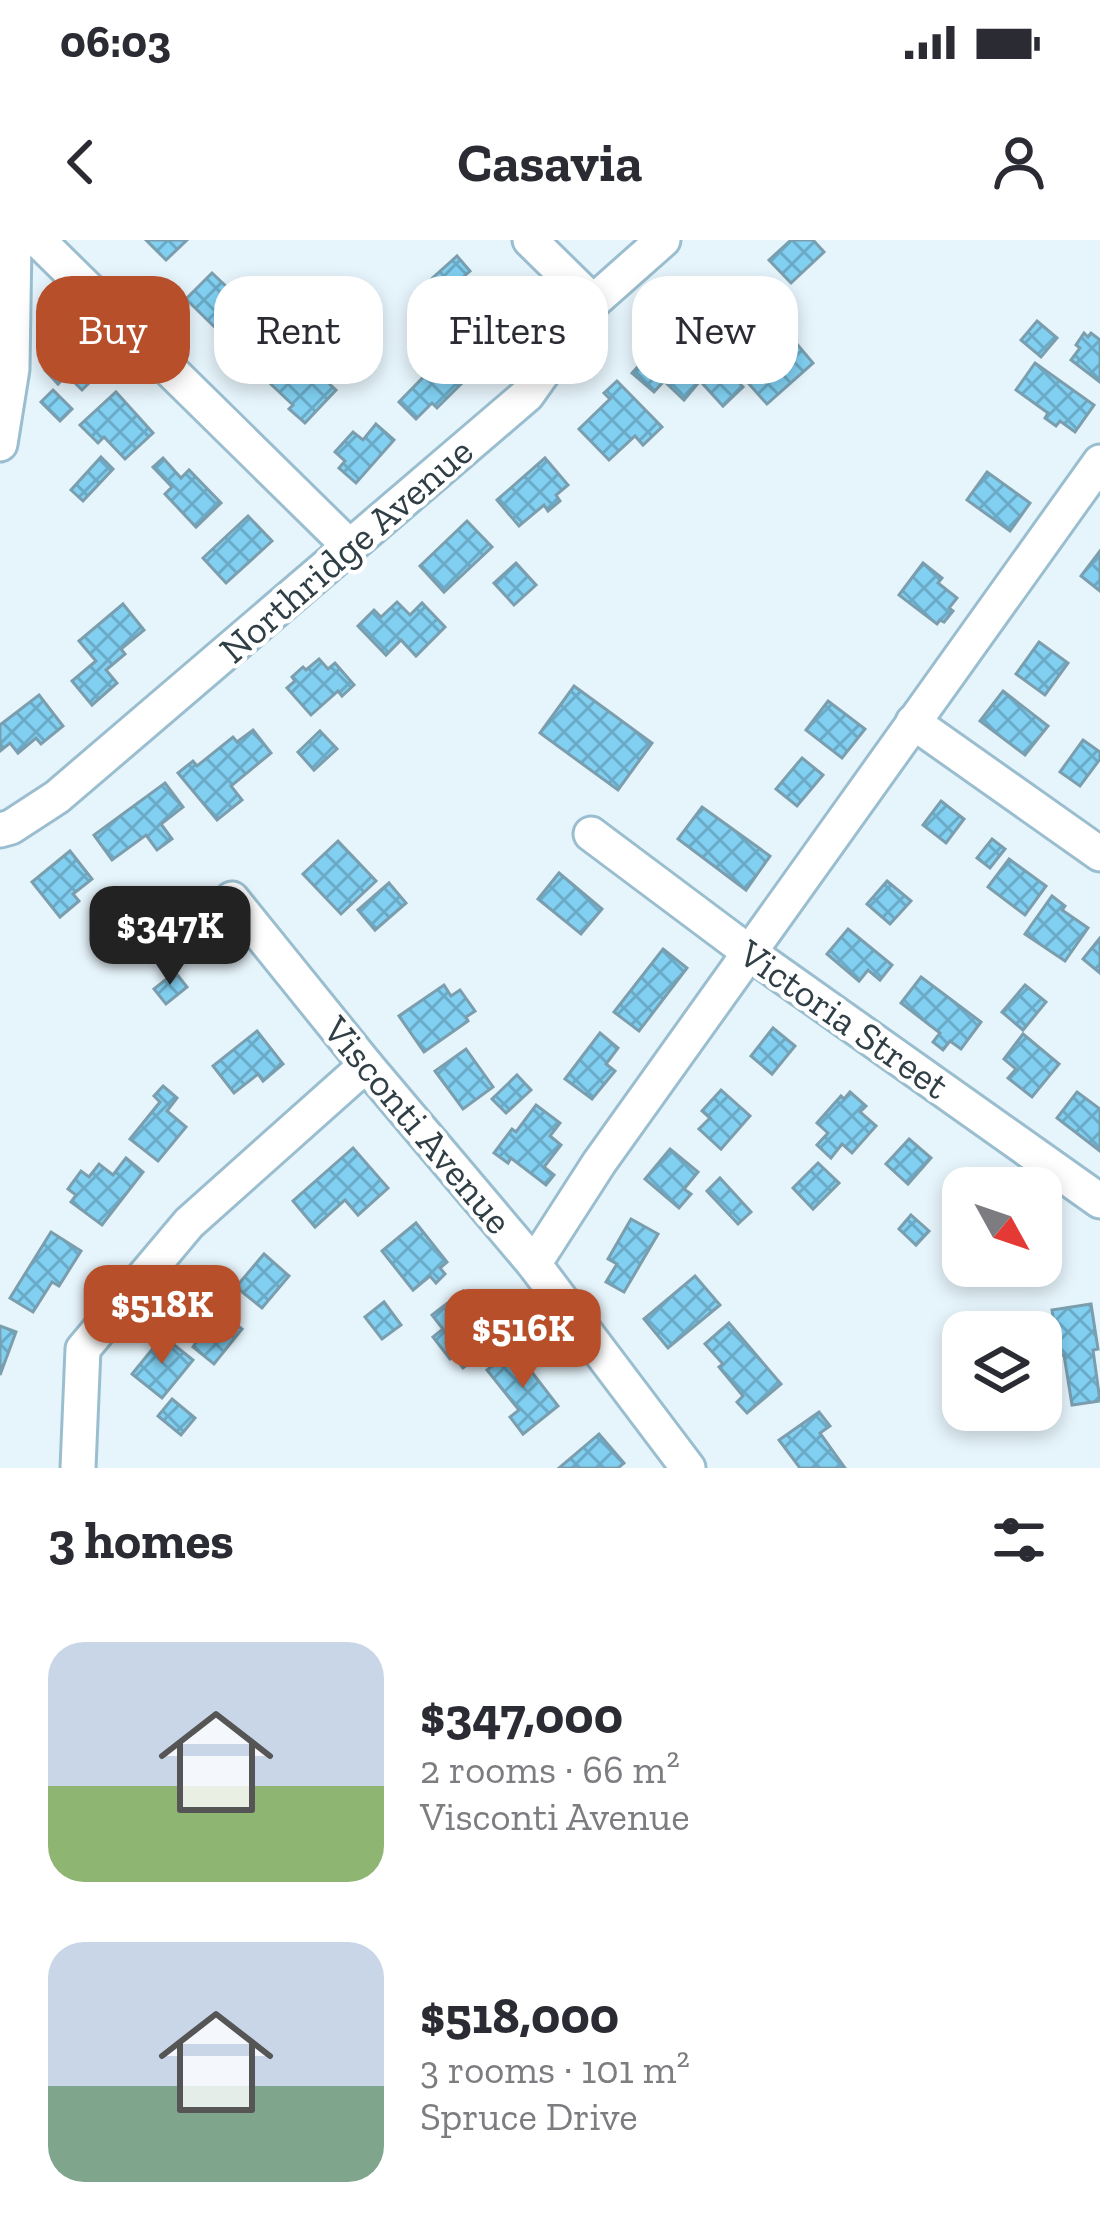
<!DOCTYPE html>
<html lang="en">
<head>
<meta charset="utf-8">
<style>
  :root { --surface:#fff; --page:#f2f2f3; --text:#2b2b33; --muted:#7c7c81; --accent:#b74f2a }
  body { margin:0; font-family:"Zilla Slab",serif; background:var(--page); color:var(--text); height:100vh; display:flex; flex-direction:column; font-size:45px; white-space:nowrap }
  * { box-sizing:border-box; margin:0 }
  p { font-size:39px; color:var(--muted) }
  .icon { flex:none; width:66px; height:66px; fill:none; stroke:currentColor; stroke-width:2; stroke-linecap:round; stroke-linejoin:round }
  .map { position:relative; height:1228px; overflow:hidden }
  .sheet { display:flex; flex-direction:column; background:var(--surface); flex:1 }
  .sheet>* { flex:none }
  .banner { position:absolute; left:36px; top:36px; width:1029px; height:108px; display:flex; gap:24px }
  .needle { width:78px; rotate:130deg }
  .tools { position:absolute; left:942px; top:927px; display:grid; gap:24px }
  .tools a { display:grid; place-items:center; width:120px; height:120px; border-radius:24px; background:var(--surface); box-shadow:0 6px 18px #0003; font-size:60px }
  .price { position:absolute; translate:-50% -102px; padding:0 27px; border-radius:24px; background:var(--accent); color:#fff; font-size:39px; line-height:78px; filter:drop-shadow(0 3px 6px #0008) }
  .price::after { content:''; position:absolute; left:50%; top:72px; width:36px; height:27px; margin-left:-18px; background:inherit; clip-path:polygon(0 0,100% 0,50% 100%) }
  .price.current { background:#222; color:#fff }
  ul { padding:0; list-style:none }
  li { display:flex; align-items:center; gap:36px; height:300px; padding:0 48px }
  li span { display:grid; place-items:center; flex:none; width:336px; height:240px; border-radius:36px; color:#555 }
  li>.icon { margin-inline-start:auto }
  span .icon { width:144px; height:144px; fill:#fffc; stroke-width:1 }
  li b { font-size:51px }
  h2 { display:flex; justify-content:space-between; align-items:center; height:144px; padding:0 48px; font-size:51px }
  .tag { padding:0 42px; border-radius:36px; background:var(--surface); box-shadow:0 6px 18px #0003; font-size:42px; line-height:108px }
  .tag.current { background:var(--accent); color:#fff }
  .status { display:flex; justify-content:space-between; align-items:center; height:84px; padding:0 60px; background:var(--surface); direction:ltr }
  .status svg { height:33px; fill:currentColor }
  header { display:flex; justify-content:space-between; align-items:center; height:156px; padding:0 48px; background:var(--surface); font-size:54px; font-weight:700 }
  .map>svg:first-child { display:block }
</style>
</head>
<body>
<div class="status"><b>06:03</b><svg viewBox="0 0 49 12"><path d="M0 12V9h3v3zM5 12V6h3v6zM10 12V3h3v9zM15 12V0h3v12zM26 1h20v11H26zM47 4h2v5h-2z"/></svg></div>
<header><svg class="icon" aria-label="back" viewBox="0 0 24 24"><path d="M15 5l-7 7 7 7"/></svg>Casavia<svg class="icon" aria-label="person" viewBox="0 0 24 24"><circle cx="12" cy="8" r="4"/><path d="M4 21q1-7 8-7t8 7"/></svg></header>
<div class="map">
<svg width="1100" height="1228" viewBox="0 0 1100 1228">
  <defs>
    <pattern id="building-cross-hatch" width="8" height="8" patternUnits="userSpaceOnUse" patternTransform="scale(3)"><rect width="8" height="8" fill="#81d0f2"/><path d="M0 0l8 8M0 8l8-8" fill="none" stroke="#6aaac6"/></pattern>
  </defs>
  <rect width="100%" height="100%" fill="#e6f4fb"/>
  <!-- building -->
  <g fill="url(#building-cross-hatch)" stroke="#7a9eae" stroke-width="3">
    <polygon points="146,0 187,0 166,20"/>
    <polygon points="791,0 813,0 824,12 791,43 769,20"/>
    <polygon points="457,16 470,31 461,39 475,54 445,82 417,52"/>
    <polygon points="212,33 229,49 238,40 252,54 243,63 265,85 239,111 186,59"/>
    <polygon points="748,38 769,64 752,78 764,91 746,106 735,92 730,96 710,70"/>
    <polygon points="501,59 528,85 504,109 501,105 483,123 460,100"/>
    <polygon points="1037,81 1057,98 1041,117 1021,100"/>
    <polygon points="673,88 694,107 680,123 700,141 684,160 664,141 654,152 632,133"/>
    <polygon points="67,93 103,129 82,150 67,135 58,144 45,130 64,112 56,104"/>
    <polygon points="1084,93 1088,97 1091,93 1100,100 1100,142 1071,120 1080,108 1076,105"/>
    <polygon points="796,103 813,123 767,164 749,144"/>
    <polygon points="280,108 294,122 303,113 314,123 320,116 332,126 322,137 336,150 305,183 289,169 293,165 258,132"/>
    <polygon points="443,117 465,140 437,168 432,163 416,179 399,162"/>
    <polygon points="1035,123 1094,165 1075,192 1060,181 1056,186 1045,178 1048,173 1016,150"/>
    <polygon points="723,126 743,147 723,166 703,144"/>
    <polygon points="617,141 662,187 643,205 635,196 609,220 579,189 610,159 604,153"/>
    <polygon points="53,150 72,169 60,181 41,162"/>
    <polygon points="116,152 153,193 125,219 104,197 98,203 80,185"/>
    <polygon points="376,184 394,200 356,243 339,228 345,221 335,212 353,192 363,200"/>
    <polygon points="101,217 113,229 83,261 71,250"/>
    <polygon points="163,218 181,238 189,230 221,263 196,287 165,254 172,247 153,227"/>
    <polygon points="545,218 568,245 556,255 560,261 548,271 544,265 519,286 497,260"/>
    <polygon points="987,232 1030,263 1010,291 967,260"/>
    <polygon points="248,276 272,301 226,343 203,318"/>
    <polygon points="467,281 492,307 444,352 420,326"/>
    <polygon points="1100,311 1100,351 1081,336"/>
    <polygon points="516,323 536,345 514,365 494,343"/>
    <polygon points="923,323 942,338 938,343 957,358 949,368 953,371 944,382 940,380 937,384 899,355"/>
    <polygon points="397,362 410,375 422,363 445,387 416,416 401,400 386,415 358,386 374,370 381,377"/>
    <polygon points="123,364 144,390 121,409 125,414 106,430 117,443 92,465 72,441 96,421 79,401"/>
    <polygon points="1039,402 1068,423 1045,455 1016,434"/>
    <polygon points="319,419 328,429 335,423 354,445 342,456 338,451 311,475 287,448 295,441 292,437 303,427 306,430"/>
    <polygon points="574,446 652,503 618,550 540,493"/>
    <polygon points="1003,451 1048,486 1025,515 980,481"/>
    <polygon points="39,455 63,486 41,504 36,498 18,513 10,503 0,511 0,485"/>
    <polygon points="828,461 865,489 842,518 806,490"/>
    <polygon points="253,490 271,513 231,546 242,560 217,580 178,533 193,521 197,526 233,497 237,502"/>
    <polygon points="320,491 337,509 314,530 298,512"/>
    <polygon points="1083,500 1100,512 1100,519 1080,546 1060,532"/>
    <polygon points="802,518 823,535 797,566 776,549"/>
    <polygon points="165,543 183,567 161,584 172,599 157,610 146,595 112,620 94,595"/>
    <polygon points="941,561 964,579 946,603 923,585"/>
    <polygon points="702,567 770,616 746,650 678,599"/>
    <polygon points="992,599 1005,609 990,628 977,618"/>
    <polygon points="338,601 376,641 341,674 303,634"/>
    <polygon points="70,611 92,639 73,654 79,661 60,677 32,642"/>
    <polygon points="1009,619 1046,646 1025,675 988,647"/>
    <polygon points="559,633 602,669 581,694 538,659"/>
    <polygon points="887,641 911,661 890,684 867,664"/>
    <polygon points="389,643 406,663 375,690 358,670"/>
    <polygon points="1052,656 1065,666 1062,670 1088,688 1065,721 1025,694"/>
    <polygon points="175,675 202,708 173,730 147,697"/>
    <polygon points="848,689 892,725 880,740 868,730 859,741 827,714"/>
    <polygon points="1100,698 1100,733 1083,719"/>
    <polygon points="663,709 687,728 639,791 614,772"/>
    <polygon points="175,732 187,747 166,764 154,749"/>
    <polygon points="921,737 981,782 961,809 950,801 943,810 933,802 940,793 901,763"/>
    <polygon points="444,745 451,756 460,750 475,771 466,777 468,781 424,812 399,776"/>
    <polygon points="1025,745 1046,762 1023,790 1002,772"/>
    <polygon points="773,788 795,806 772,834 751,816"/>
    <polygon points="257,791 283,824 263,841 258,834 234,853 213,826"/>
    <polygon points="600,793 618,808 606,824 615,831 592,859 565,839"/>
    <polygon points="1023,794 1059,824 1032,857 1008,838 1016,829 1004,819"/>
    <polygon points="466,809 493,847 463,869 435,831"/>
    <polygon points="517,835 531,850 506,873 492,859"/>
    <polygon points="163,846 177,858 167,871 186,887 158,921 130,899 160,862 154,856"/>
    <polygon points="721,850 750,876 721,909 699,889 710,878 702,871"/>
    <polygon points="850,852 866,866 860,872 876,886 852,913 842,904 831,918 817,905 828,893 817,883 841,856 844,859"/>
    <polygon points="1077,852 1100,869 1100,911 1057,878"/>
    <polygon points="536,865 560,883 550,896 561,905 544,927 554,935 546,945 511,918 508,923 494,913 512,889 516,892"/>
    <polygon points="909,899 931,918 908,944 886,924"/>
    <polygon points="353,908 388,948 358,975 345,960 315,987 293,961"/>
    <polygon points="670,909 698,932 684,949 691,954 679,968 645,939"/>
    <polygon points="126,918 143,932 102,985 71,962 76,955 68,949 81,931 89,937 99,924 113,935"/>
    <polygon points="818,923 839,943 813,969 793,948"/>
    <polygon points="720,938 751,972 738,984 707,951"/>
    <polygon points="911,975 929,991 916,1005 899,989"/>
    <polygon points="631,979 658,994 624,1052 606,1042 617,1024 608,1019"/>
    <polygon points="416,983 447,1022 440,1028 445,1034 436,1043 430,1036 413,1050 382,1011"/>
    <polygon points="51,992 81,1011 59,1046 52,1042 33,1072 10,1058"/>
    <polygon points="264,1014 289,1036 262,1068 236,1047"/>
    <polygon points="695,1036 720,1065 668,1108 644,1079"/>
    <polygon points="201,1046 227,1066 221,1073 242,1089 214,1124 193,1107 197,1101 173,1082"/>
    <polygon points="463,1051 474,1065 481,1059 507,1094 463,1128 454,1116 450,1119 433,1097 443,1089 432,1075"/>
    <polygon points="384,1062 401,1085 382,1099 365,1077"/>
    <polygon points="1091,1064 1098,1109 1093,1110 1100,1161 1072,1165 1064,1115 1059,1115 1052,1070"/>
    <polygon points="729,1083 781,1144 747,1173 737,1162 743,1156 719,1127 723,1124 705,1104"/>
    <polygon points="0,1086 16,1092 0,1135"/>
    <polygon points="163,1096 193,1120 162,1158 132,1134"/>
    <polygon points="514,1109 558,1166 523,1194 510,1177 519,1170 487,1130"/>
    <polygon points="172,1159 195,1178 181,1195 158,1176"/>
    <polygon points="819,1172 830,1186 820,1193 845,1228 800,1228 779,1200"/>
    <polygon points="599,1194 624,1223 618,1228 559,1228"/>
  </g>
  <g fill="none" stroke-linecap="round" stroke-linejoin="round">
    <defs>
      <g id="minor">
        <polyline points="38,0 350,307"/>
        <polyline points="530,0 593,62"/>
        <polyline points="0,204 12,129 14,0"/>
        <polyline points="913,482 1100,614"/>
        <polyline points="0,590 11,587 57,557 527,155 593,62 663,0"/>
        <polyline points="591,594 750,713 1100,961"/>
        <polyline points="232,659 366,825 534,1024 688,1228"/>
        <polyline points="534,1024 599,923 1100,222"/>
        <polyline points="78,1228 83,1109 189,983 366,825"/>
      </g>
    </defs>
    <!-- minor casing -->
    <use href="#minor" stroke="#9abecf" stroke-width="39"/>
    <!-- minor -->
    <use href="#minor" stroke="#fff" stroke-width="33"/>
  </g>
  <g text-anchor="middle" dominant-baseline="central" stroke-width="9" stroke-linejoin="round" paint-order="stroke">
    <!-- street labels -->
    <g font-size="39" fill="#303f46" stroke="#fff">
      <text transform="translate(346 310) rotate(-41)">Northridge Avenue</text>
      <text transform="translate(844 779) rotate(35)">Victoria Street</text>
      <text transform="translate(418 885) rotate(50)">Visconti Avenue</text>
    </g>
  </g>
</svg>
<div class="tools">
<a><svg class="needle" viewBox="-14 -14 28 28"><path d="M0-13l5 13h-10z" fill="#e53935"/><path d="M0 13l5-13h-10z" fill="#7c7c81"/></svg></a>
<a><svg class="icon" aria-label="layers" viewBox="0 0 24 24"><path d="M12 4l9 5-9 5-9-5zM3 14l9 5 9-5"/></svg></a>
</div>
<b class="price current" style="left:170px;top:748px">$347K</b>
<b class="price" style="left:162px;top:1127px">$518K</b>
<b class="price" style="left:523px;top:1151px">$516K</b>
<div class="banner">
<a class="tag current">Buy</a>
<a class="tag">Rent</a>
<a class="tag">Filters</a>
<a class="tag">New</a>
</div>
</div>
<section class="sheet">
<h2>3 homes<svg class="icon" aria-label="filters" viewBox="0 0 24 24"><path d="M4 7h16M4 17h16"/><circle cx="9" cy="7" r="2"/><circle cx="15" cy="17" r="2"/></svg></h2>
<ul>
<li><span style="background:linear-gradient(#c9d6e8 60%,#8fb573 0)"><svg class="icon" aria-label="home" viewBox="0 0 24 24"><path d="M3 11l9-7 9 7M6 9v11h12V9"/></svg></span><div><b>$347,000</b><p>2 rooms · 66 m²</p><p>Visconti Avenue</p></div></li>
<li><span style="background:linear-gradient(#c9d6e8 60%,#7fa58c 0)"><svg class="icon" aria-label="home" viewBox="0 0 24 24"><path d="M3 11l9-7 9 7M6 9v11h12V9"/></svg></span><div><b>$518,000</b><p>3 rooms · 101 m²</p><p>Spruce Drive</p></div></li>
</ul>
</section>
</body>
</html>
